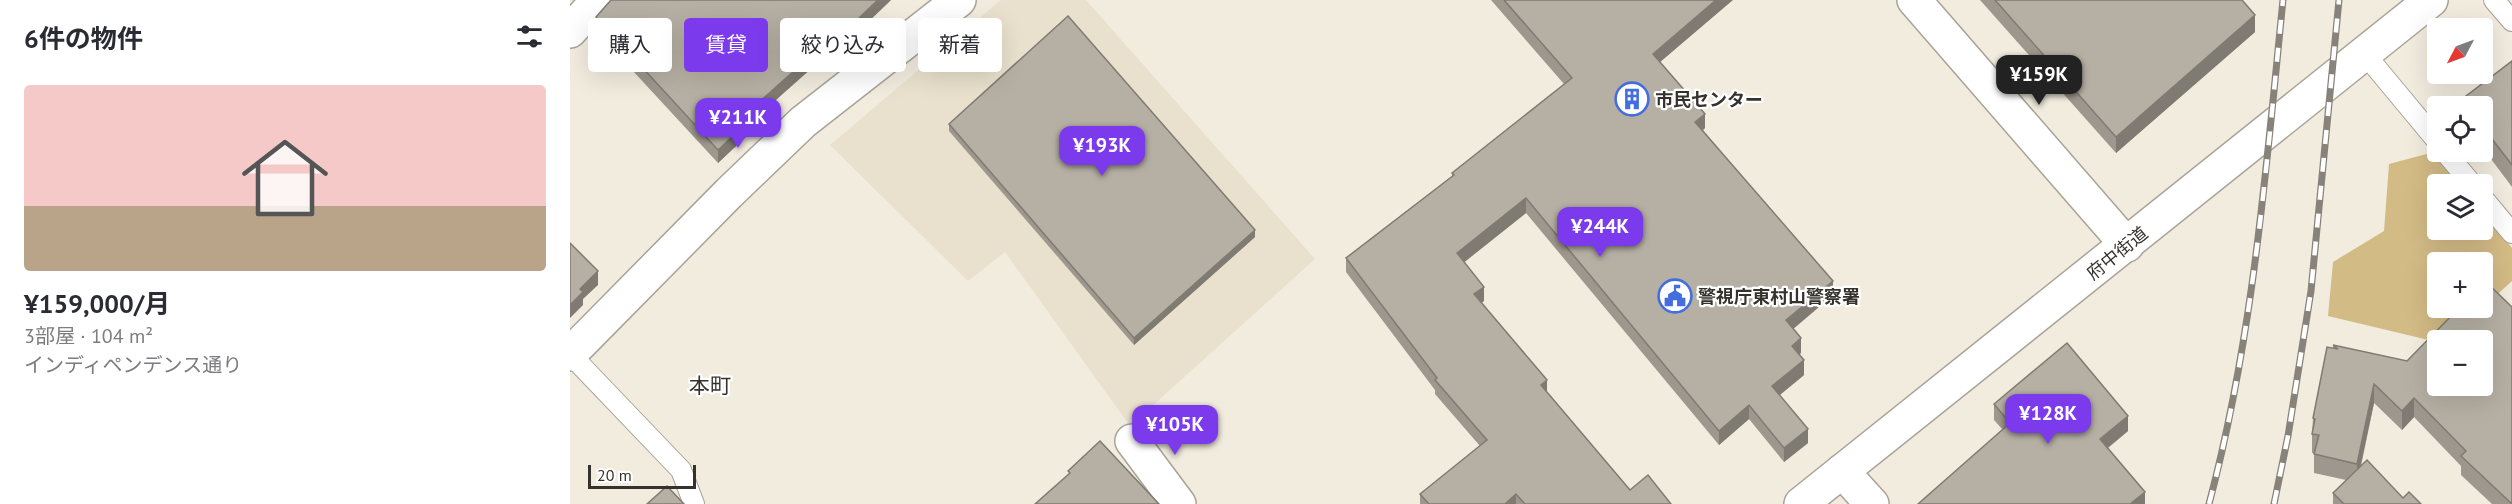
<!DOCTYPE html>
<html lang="ja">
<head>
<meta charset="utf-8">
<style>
  :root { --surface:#fff; --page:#f7f7f7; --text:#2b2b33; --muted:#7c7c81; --line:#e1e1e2; --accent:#7c3aed }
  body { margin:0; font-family:"PT Sans","Noto Sans JP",sans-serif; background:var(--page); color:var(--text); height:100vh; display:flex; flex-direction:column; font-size:22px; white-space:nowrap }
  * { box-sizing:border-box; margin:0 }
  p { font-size:20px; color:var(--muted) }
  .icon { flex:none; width:33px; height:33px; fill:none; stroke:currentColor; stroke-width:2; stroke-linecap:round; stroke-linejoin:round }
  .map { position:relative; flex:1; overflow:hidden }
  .sheet { display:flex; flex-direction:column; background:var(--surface); width:570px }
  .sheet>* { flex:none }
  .hud { position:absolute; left:18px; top:18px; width:570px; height:54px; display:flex; gap:12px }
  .needle { width:39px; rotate:229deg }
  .fabs { position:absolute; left:1857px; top:18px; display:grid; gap:12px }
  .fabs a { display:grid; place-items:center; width:66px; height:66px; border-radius:6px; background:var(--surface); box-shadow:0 6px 24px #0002; font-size:30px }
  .scale { position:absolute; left:18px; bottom:15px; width:108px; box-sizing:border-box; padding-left:6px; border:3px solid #35322d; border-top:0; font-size:16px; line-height:21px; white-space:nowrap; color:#35322d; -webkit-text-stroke:4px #fff; paint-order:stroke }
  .price { position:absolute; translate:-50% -51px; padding:0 14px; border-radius:12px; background:var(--accent); color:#fff; font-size:20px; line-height:39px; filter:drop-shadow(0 2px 3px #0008) }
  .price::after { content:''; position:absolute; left:50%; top:36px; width:18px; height:14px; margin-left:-9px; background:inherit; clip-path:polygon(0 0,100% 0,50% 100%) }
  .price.selected { background:#222; color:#fff }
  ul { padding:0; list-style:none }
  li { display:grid; align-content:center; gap:12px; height:318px; padding:0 24px }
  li+li { border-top:2px solid var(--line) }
  li span { display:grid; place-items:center; height:186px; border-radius:6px; color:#555 }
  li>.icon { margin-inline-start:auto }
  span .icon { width:108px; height:108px; fill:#fffc; stroke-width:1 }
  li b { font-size:26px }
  h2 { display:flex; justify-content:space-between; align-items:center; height:72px; padding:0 24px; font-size:26px }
  .tag { padding:0 21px; border-radius:6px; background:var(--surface); box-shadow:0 6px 24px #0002; font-size:21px; line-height:54px }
  .tag.selected { background:var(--accent); color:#fff }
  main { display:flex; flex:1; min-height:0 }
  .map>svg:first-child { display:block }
</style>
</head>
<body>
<main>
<section class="sheet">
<h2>6件の物件<svg class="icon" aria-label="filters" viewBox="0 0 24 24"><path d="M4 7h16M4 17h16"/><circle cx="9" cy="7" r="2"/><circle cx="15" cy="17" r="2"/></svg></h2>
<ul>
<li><span style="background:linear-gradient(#f6c9c9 65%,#b9a48a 0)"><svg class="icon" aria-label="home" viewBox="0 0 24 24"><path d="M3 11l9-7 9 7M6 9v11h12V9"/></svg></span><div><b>¥159,000/月</b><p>3部屋 · 104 m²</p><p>インディペンデンス通り</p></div></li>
</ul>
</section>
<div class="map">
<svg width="1942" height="504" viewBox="0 0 1942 504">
  <rect width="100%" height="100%" fill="#f2ecdf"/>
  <!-- built -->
  <polygon fill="#e9e0cd" points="431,0 516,0 745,259 560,426 435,252 398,281 260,145"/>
  <!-- green -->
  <path fill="#d3bb86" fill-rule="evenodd" d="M1864,152L1891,184H1868V230H1912L1913,211L1942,248V281L1877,340H1868L1867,342L1758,316L1763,262L1814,231L1819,164ZM1868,262H1912V308H1868Z"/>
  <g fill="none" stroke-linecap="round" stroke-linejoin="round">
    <defs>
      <g id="lane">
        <polyline points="1924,0 1942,21"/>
        <polyline points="1794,53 1868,142"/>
        <polyline points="1875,152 1902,184"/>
        <polyline points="1912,197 1942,233"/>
        <polyline points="0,354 111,470 124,504"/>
      </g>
      <g id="street">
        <polyline points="0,31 28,0"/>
        <polyline points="562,441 609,504"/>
        <polyline points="1272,471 1302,504"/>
      </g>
      <g id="secondary">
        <polyline points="1344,0 1557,245"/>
        <polyline points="0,354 159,193 233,122 389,0"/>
      </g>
      <polyline id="primary" points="1231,504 1861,0"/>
    </defs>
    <!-- lane casing -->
    <use href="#lane" stroke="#a9a397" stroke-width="22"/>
    <!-- street casing -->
    <use href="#street" stroke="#a9a397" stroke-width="36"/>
    <!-- secondary casing -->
    <use href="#secondary" stroke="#a9a397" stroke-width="36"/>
    <!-- primary casing -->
    <use href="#primary" stroke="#a9a397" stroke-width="36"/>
    <!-- lane -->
    <use href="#lane" stroke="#fff" stroke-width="20"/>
    <!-- street -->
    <use href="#street" stroke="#fff" stroke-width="33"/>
    <!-- secondary -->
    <use href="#secondary" stroke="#fff" stroke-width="33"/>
    <!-- primary -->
    <use href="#primary" stroke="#fff" stroke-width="33"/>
    <defs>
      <g id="rail">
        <path d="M1639,504C1683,339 1696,169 1713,0"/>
        <polyline points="1704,504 1718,436 1741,291 1769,0"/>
      </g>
    </defs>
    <!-- rail casing -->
    <use href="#rail" stroke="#87837a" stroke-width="7"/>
    <!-- rail -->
    <use href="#rail" stroke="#fff" stroke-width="4.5" stroke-dasharray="14" stroke-linecap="butt"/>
  </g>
  <!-- wall -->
  <g fill="#9d978d">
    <polygon points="321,0 273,46 270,43 182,121 182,131 148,163 26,31 26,17"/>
    <polygon points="921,0 1162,0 1090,62 1135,128 1133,130 1263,295 1223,329 1231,353 1229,354 1234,375 1210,395 1238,443 1214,462 1179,419 1149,445 956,213 894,262 914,301 912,302 977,393 1060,490 1101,504 850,504 850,494 910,446 865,394 865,390 776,272 776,258 882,176 882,173 994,84"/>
    <polygon points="1410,0 1672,0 1685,32 1546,153"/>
    <polygon points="1942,61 1942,187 1912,147 1912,106 1892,106 1892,99"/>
    <polygon points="379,124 685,237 564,345 379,131"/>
    <polygon points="1763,345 1837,361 1942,504 1922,504 1891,475 1891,466 1844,417 1832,430 1804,403 1791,466 1833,498 1851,504 1763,504 1763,493 1776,480 1744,473 1744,453 1742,453 1742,434 1743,418 1763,348"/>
    <polygon points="1424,404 1558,431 1538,448 1575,504 1433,430 1424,420"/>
  </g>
  <!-- shaded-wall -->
  <g fill="#7f7b73">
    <polygon points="308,0 321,0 273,46 273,33"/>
    <polygon points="1146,0 1163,0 1083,68 1083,54"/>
    <polygon points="1685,15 1685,32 1546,153 1546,137"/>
    <polygon points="270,30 270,43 182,121 182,131 148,163 148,150 177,113"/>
    <polygon points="1135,114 1135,128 1125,137 1125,122"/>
    <polygon points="956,198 956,213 887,268 887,253"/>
    <polygon points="685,230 685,237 564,345 564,338"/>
    <polygon points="28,271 28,285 13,299 13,305 0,318 0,305 10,289"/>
    <polygon points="1263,281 1263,295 1216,335 1216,320"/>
    <polygon points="914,287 914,301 904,308 904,294"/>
    <polygon points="1231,338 1231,353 1222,360 1222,346"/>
    <polygon points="1234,360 1234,375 1202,401 1202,386"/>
    <polygon points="977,380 977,394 971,385"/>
    <polygon points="1804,384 1804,403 1787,482 1787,464"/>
    <polygon points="1844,398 1844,417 1832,430 1832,411"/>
    <polygon points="1179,405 1179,419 1149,445 1149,431"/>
    <polygon points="1558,416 1558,431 1530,454 1530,439"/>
    <polygon points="1238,429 1238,443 1214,462 1214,448"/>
    <polygon points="1575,492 1575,504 1560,504"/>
    <polygon points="946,494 946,504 935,504"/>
  </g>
  <!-- building -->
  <g fill="#b6b0a4" stroke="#7f7b73" stroke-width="1.5" fill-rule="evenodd">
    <polygon points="41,0 308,0 273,33 270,30 177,113 182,118 148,150 26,17"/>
    <polygon points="934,0 1146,0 1083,54 1135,114 1125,122 1263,281 1216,320 1231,338 1222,346 1234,360 1202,386 1238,429 1214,448 1179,405 1149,431 956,198 887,253 914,287 904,294 977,380 971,385 1060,490 1078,475 1101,504 955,504 946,494 935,504 859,504 850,494 917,440 865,380 867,378 776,258 884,175 882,173 1002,78"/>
    <polygon points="1425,0 1672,0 1685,15 1546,137"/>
    <polygon points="498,16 685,230 564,338 379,124"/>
    <polygon points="1942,61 1942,165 1912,126 1912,106 1898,106 1892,99"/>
    <polygon points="0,243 28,271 10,289 13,292 0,305"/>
    <path d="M1912,278L1942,307V504L1891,456L1896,451L1844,398L1832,411L1804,384L1787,464L1744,454L1749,435L1742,434L1745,419L1743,418L1757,347L1768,349L1763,345L1837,361L1889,308H1912ZM1868,340H1912V386H1868Z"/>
    <polygon points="1497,343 1558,416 1530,439 1575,492 1560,504 1348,504 1440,423 1424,404"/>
    <polygon points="530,441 589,504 465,504 500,473 498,471"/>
    <polygon points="1797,460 1833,498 1839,492 1851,504 1774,504 1763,493"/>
    <polygon points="97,486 114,504 77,504"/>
  </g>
  <!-- icons -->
  <defs>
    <symbol id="building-ring" viewBox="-11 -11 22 22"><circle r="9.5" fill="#fff" stroke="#446ee0" stroke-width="1.5"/><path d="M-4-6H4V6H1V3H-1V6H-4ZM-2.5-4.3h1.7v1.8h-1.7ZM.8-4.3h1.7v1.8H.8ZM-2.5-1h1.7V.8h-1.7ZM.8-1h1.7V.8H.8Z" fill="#446ee0"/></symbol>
    <symbol id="civic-ring" viewBox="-11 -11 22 22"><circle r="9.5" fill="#fff" stroke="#446ee0" stroke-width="1.5"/><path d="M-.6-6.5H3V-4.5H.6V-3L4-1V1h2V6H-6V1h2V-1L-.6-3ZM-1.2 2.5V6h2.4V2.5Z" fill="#446ee0"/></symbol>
  </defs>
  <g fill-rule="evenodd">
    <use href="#building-ring" x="1043" y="80" width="38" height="38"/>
    <use href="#civic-ring" x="1086" y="277" width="38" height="38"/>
  </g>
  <g text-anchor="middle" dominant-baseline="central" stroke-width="4.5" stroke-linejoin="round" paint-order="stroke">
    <!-- poi labels -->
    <g font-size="18" font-weight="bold" fill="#35322d" stroke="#fff" text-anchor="start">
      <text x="1085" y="99">市民センター</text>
      <text x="1128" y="296">警視庁東村山警察署</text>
    </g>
    <!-- street labels -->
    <g font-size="18" fill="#35322d" stroke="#fff">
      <text transform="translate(1547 253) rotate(-39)">府中街道</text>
    </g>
    <!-- quarter labels -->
    <g font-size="21" fill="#35322d" stroke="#fff">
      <text x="140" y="385">本町</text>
    </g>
  </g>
</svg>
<div class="fabs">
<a><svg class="needle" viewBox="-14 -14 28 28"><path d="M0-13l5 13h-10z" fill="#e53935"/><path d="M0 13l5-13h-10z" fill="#7c7c81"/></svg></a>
<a><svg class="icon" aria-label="locate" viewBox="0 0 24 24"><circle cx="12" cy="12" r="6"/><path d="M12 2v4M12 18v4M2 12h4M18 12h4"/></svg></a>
<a><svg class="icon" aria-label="layers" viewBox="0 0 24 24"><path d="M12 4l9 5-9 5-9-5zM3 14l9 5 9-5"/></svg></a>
<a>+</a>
<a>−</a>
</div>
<div class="scale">20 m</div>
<b class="price selected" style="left:1469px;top:106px">¥159K</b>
<b class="price" style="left:168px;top:149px">¥211K</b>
<b class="price" style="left:532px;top:177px">¥193K</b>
<b class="price" style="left:1030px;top:258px">¥244K</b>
<b class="price" style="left:1478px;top:445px">¥128K</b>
<b class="price" style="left:605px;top:456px">¥105K</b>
<div class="hud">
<a class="tag">購入</a>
<a class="tag selected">賃貸</a>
<a class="tag">絞り込み</a>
<a class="tag">新着</a>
</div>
</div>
</main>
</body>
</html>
